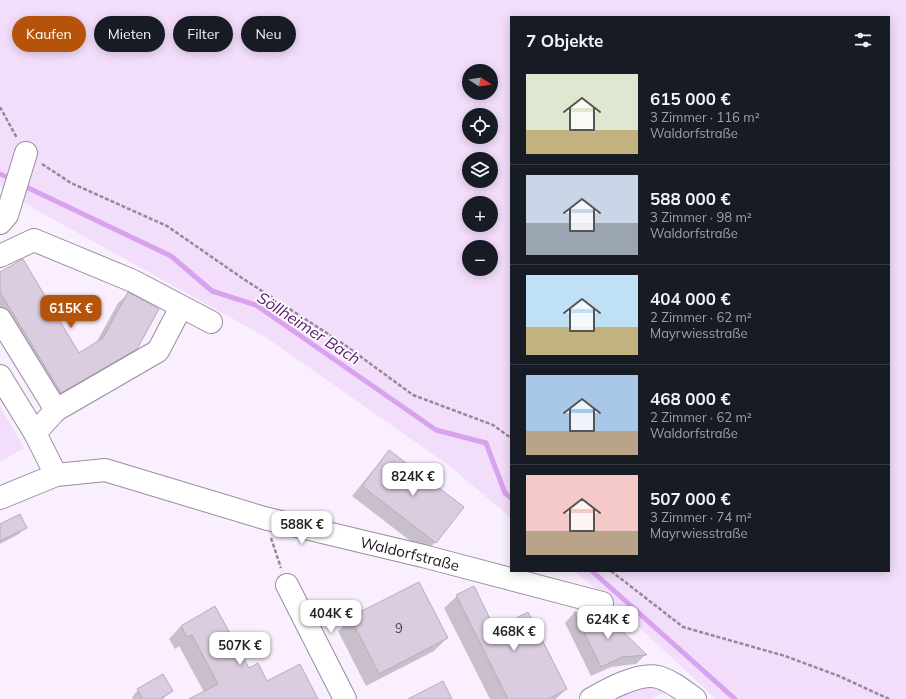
<!DOCTYPE html>
<html lang="de">
<head>
<meta charset="utf-8">
<style>
  :root { --surface:#171b24; --page:#20242c; --text:#f1f3f6; --muted:#9ea1a6; --line:#363941; --accent:#b45309 }
  body { margin:0; font-family:Mulish,sans-serif; background:var(--page); color:var(--text); height:100vh; display:flex; flex-direction:column; font-size:15px; white-space:nowrap }
  * { box-sizing:border-box; margin:0 }
  p { font-size:13px; color:var(--muted) }
  .icon { flex:none; width:22px; height:22px; fill:none; stroke:currentColor; stroke-width:2; stroke-linecap:round; stroke-linejoin:round }
  .map { position:relative; flex:1; overflow:hidden }
  .panel { position:absolute; left:510px; top:16px; width:380px; height:556px; display:flex; flex-direction:column; background:var(--surface); border-radius:0px; box-shadow:0 2px 10px #0003 }
  .panel>* { flex:none }
  .guide { position:absolute; left:12px; top:16px; width:380px; height:36px; display:flex; gap:8px }
  .needle { width:26px; rotate:102deg }
  .tools { position:absolute; left:462px; top:64px; display:grid; gap:8px }
  .tools a { display:grid; place-items:center; width:36px; height:36px; border-radius:50%; background:var(--surface); box-shadow:0 2px 10px #0003; font-size:20px }
  .price { position:absolute; translate:-50% -34px; padding:0 9px; border-radius:8px; background:#fff; color:#222; font-size:13px; line-height:26px; filter:drop-shadow(0 1px 2px #0008) }
  .price::after { content:''; position:absolute; left:50%; top:24px; width:12px; height:9px; margin-left:-6px; background:inherit; clip-path:polygon(0 0,100% 0,50% 100%) }
  .price.on { background:var(--accent); color:#fff }
  ul { padding:0; list-style:none }
  li { display:flex; align-items:center; gap:12px; height:100px; padding:0 16px }
  li+li { border-top:1px solid var(--line) }
  li span { display:grid; place-items:center; flex:none; width:112px; height:80px; border-radius:0px; color:#555 }
  li>.icon { margin-inline-start:auto }
  span .icon { width:48px; height:48px; fill:#fffc; stroke-width:1 }
  li b { font-size:17px }
  h2 { display:flex; justify-content:space-between; align-items:center; height:48px; padding:0 16px; font-size:17px }
  .tag { padding:0 14px; border-radius:18px; background:var(--surface); box-shadow:0 2px 10px #0003; font-size:14px; line-height:36px }
  .tag.on { background:var(--accent); color:#fff }
  .map>svg:first-child { display:block }
</style>
</head>
<body>
<div class="map">
<svg width="906" height="699" viewBox="0 0 906 699">
  <rect width="100%" height="100%" fill="#faeffe"/>
  <!-- green -->
  <g fill="#f2ddfb" fill-rule="evenodd">
    <path d="M0,0H906V699H716L612,602L574,571H889V17H511V518L451,467L264,336L40,212L0,187ZM469,71H491V93H469ZM469,115H491V137H469ZM469,159H491V181H469ZM469,203H491V225H469ZM469,247H491V269H469Z"/>
    <polygon points="0,406 24,448 0,462"/>
    <polygon points="642,687 664,688 663,693 651,699 615,699"/>
  </g>
  <!-- shadow -->
  <g fill="#0003">
    <polygon points="0,273 79,354 96,343 118,303 128,294 136,348 126,359 51,402 0,318"/>
    <polygon points="389,451 463,508 426,553 352,496"/>
    <polygon points="0,526 25,527 19,534 0,544"/>
    <polygon points="457,596 494,631 566,689 556,699 490,699 444,608"/>
    <polygon points="574,613 614,625 645,655 636,664 611,667 591,676 565,623"/>
    <polygon points="351,618 447,638 434,651 366,686 338,631"/>
    <polygon points="181,626 249,669 267,682 317,699 196,699 204,692 179,646 175,649 169,639"/>
    <polygon points="138,690 171,691 163,699 133,699 132,697"/>
  </g>
  <g fill="none" stroke-linecap="round" stroke-linejoin="round">
    <!-- stream -->
    <g stroke="#d9a2ee" stroke-width="5">
      <polyline points="0,174 12,179"/>
      <polyline points="22,185 171,256 212,291 256,305 436,430 486,443 505,493 511,498"/>
      <polyline points="592,571 735,699"/>
    </g>
  </g>
  <!-- building -->
  <g fill="#dacddf" stroke="#b7abbc">
    <polygon points="23,259 79,353 103,338 128,292 159,309 137,349 61,393 0,292 0,272"/>
    <polygon points="389,450 464,507 436,543 362,486"/>
    <polygon points="20,514 27,528 0,541 0,524"/>
    <polygon points="419,582 448,638 379,674 350,617"/>
    <polygon points="474,586 495,629 528,612 567,689 548,699 508,699 456,595"/>
    <polygon points="215,606 249,668 258,663 267,681 300,664 318,699 189,699 218,684 192,635 187,637 181,626"/>
    <polygon points="574,612 615,624 647,655 622,657 601,667"/>
    <polygon points="163,674 173,691 160,699 143,699 137,689"/>
    <polygon points="443,681 452,699 408,699"/>
  </g>
  <g fill="none" stroke-linecap="round" stroke-linejoin="round">
    <defs>
      <g id="minor">
        <polyline points="0,223 7,215 26,153"/>
        <polyline points="0,256 34,240 133,281 211,322"/>
        <polyline points="0,319 56,410"/>
        <polyline points="0,376 35,433 56,475"/>
        <polyline points="35,433 56,410 158,351 181,307"/>
        <path id="s1" d="M0,498L56,475L105,470L264,518L423,556L602,603"/>
        <polyline points="287,585 345,699"/>
        <path d="M591,699C607,690 639,672 658,677C672,681 684,691 695,699"/>
      </g>
    </defs>
    <!-- minor casing -->
    <use href="#minor" stroke="#998d9d" stroke-width="24"/>
    <!-- path -->
    <g stroke="#928b95" stroke-width="2.5" stroke-dasharray="4 2" stroke-linecap="butt">
      <polyline points="0,107 17,138"/>
      <polyline points="42,164 71,183 167,226 242,278 342,343 413,395 493,425 511,438"/>
      <polyline points="271,538 281,568"/>
      <polyline points="611,571 683,627 785,656 839,676 889,699"/>
    </g>
    <!-- minor -->
    <use href="#minor" stroke="#fff" stroke-width="22"/>
  </g>
  <g text-anchor="middle" dominant-baseline="central" stroke-width="3.5" stroke-linejoin="round" paint-order="stroke">
    <!-- number labels -->
    <g font-size="13" fill="#4a444d">
      <text x="399" y="628">9</text>
    </g>
    <!-- street labels -->
    <g font-size="15" fill="#1a161c" stroke="#fff">
      <text stroke="none"><textPath href="#s1" startOffset="426">Waldorfstraße</textPath></text>
    </g>
    <!-- water labels -->
    <g font-size="16" font-style="italic" fill="#59146e" stroke="#fff">
      <text transform="translate(309 328) rotate(33)">Söllheimer Bach</text>
    </g>
  </g>
</svg>
<div class="tools">
<a><svg class="needle" viewBox="-14 -14 28 28"><path d="M0-13l5 13h-10z" fill="#e53935"/><path d="M0 13l5-13h-10z" fill="#9ea1a6"/></svg></a>
<a><svg class="icon" aria-label="locate" viewBox="0 0 24 24"><circle cx="12" cy="12" r="6"/><path d="M12 2v4M12 18v4M2 12h4M18 12h4"/></svg></a>
<a><svg class="icon" aria-label="layers" viewBox="0 0 24 24"><path d="M12 4l9 5-9 5-9-5zM3 14l9 5 9-5"/></svg></a>
<a>+</a>
<a>−</a>
</div>
<b class="price on" style="left:71px;top:329px">615K €</b>
<b class="price" style="left:413px;top:497px">824K €</b>
<b class="price" style="left:302px;top:545px">588K €</b>
<b class="price" style="left:331px;top:634px">404K €</b>
<b class="price" style="left:608px;top:640px">624K €</b>
<b class="price" style="left:514px;top:652px">468K €</b>
<b class="price" style="left:240px;top:666px">507K €</b>
<div class="guide">
<a class="tag on">Kaufen</a>
<a class="tag">Mieten</a>
<a class="tag">Filter</a>
<a class="tag">Neu</a>
</div>
<section class="panel">
<h2>7 Objekte<svg class="icon" aria-label="filters" viewBox="0 0 24 24"><path d="M4 7h16M4 17h16"/><circle cx="9" cy="7" r="2"/><circle cx="15" cy="17" r="2"/></svg></h2>
<ul>
<li><span style="background:linear-gradient(#dfe7d0 70%,#c2b280 0)"><svg class="icon" aria-label="home" viewBox="0 0 24 24"><path d="M3 11l9-7 9 7M6 9v11h12V9"/></svg></span><div><b>615 000 €</b><p>3 Zimmer · 116 m²</p><p>Waldorfstraße</p></div></li>
<li><span style="background:linear-gradient(#c9d6e8 60%,#9aa5b1 0)"><svg class="icon" aria-label="home" viewBox="0 0 24 24"><path d="M3 11l9-7 9 7M6 9v11h12V9"/></svg></span><div><b>588 000 €</b><p>3 Zimmer · 98 m²</p><p>Waldorfstraße</p></div></li>
<li><span style="background:linear-gradient(#bfe0f5 65%,#c2b280 0)"><svg class="icon" aria-label="home" viewBox="0 0 24 24"><path d="M3 11l9-7 9 7M6 9v11h12V9"/></svg></span><div><b>404 000 €</b><p>2 Zimmer · 62 m²</p><p>Mayrwiesstraße</p></div></li>
<li><span style="background:linear-gradient(#a9c7e8 70%,#b9a48a 0)"><svg class="icon" aria-label="home" viewBox="0 0 24 24"><path d="M3 11l9-7 9 7M6 9v11h12V9"/></svg></span><div><b>468 000 €</b><p>2 Zimmer · 62 m²</p><p>Waldorfstraße</p></div></li>
<li><span style="background:linear-gradient(#f6c9c9 70%,#b9a48a 0)"><svg class="icon" aria-label="home" viewBox="0 0 24 24"><path d="M3 11l9-7 9 7M6 9v11h12V9"/></svg></span><div><b>507 000 €</b><p>3 Zimmer · 74 m²</p><p>Mayrwiesstraße</p></div></li>
</ul>
</section>
</div>
</body>
</html>
